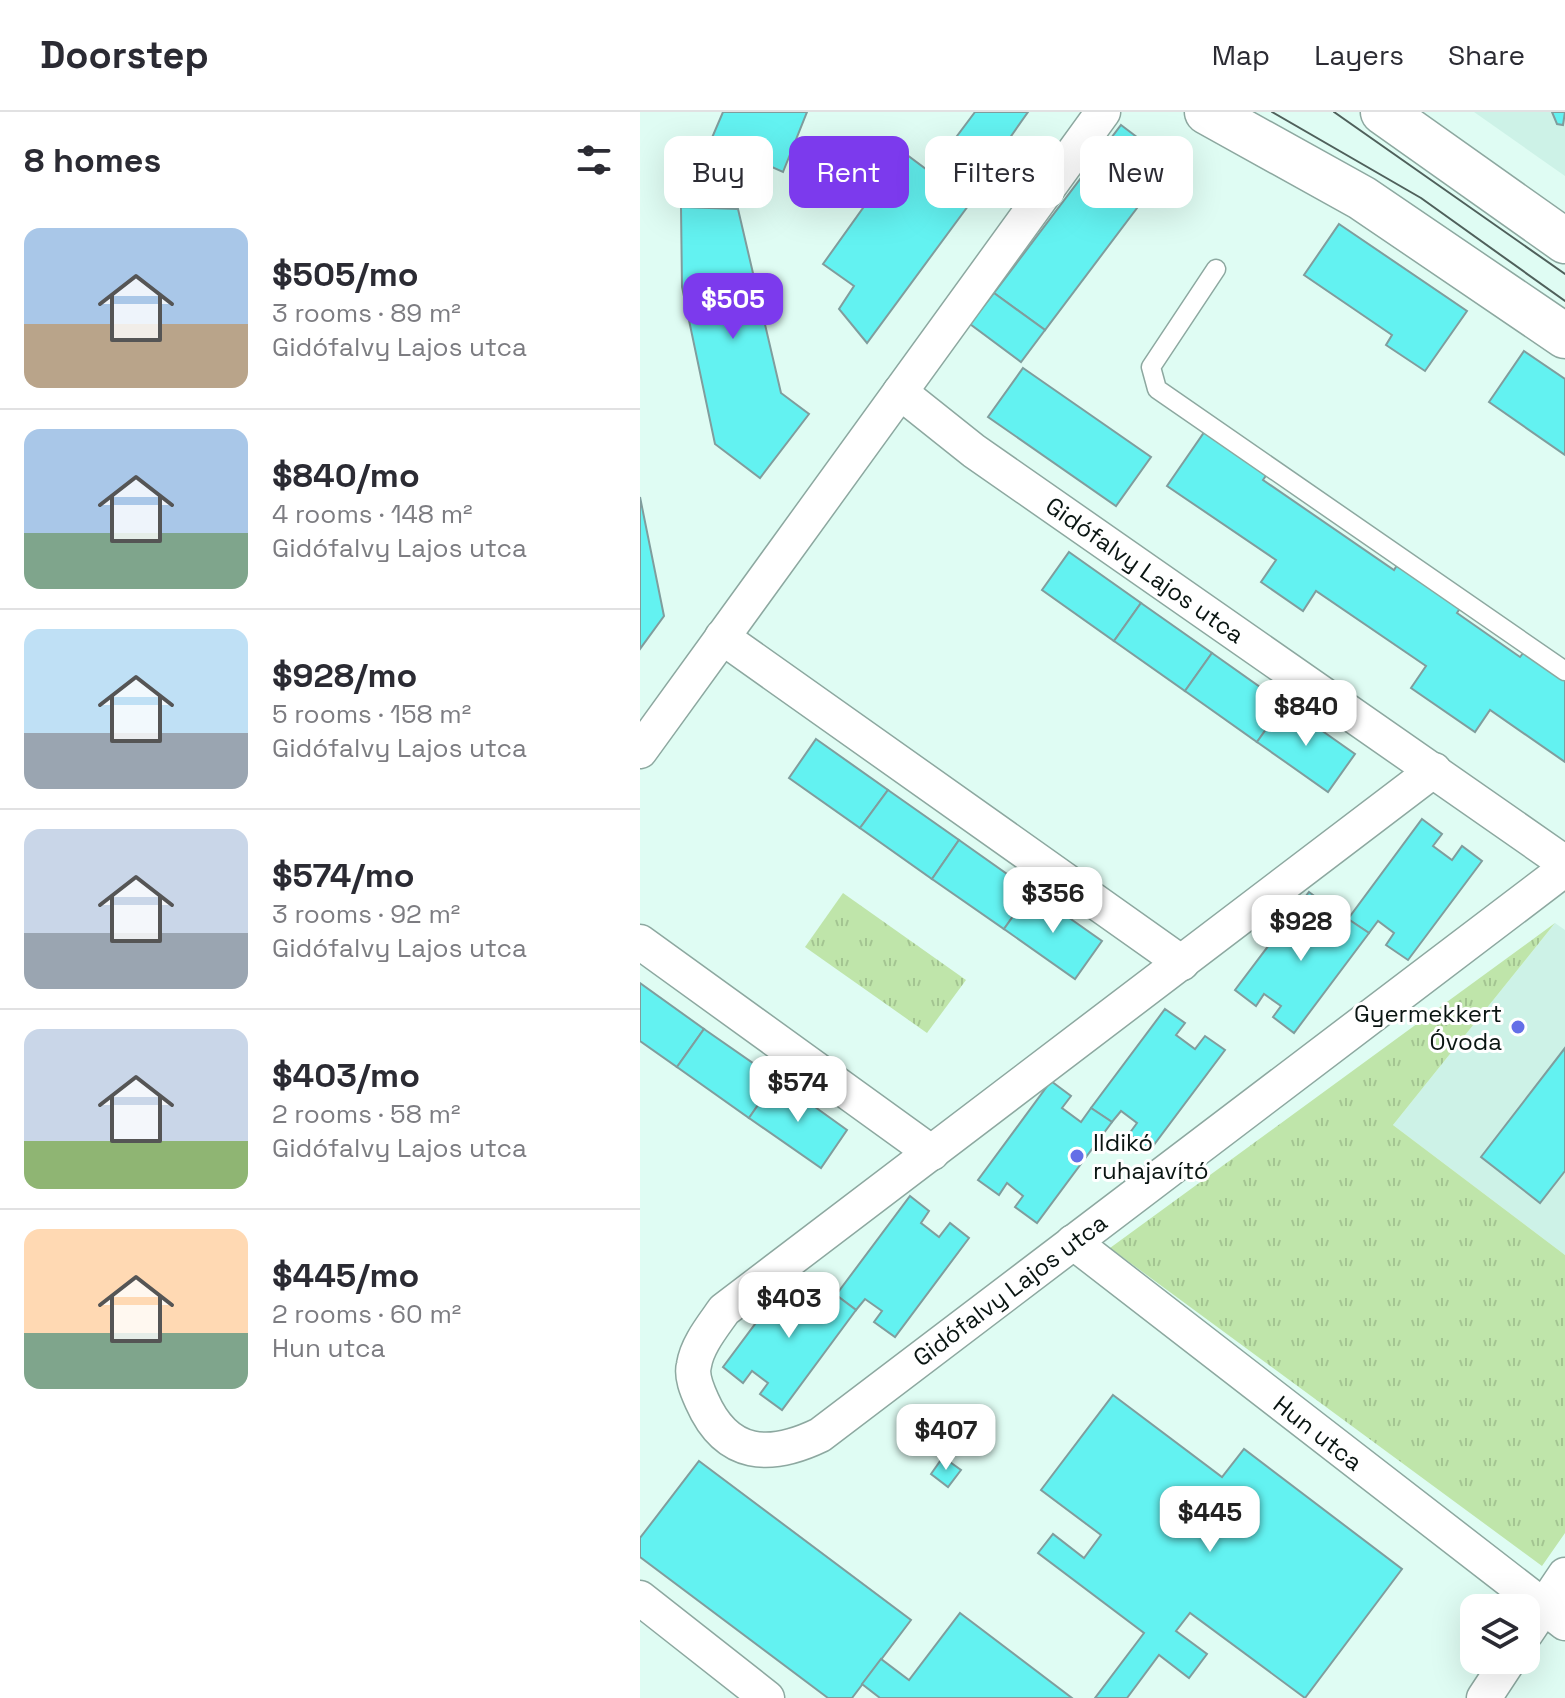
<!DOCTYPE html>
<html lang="en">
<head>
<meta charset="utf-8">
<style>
  :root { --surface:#fff; --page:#f7f7f7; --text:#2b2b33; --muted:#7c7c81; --line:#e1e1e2; --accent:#7c3aed }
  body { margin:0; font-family:"Space Grotesk",sans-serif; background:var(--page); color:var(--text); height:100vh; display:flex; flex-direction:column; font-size:30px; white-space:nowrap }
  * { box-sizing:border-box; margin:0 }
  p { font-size:26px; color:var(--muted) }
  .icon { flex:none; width:44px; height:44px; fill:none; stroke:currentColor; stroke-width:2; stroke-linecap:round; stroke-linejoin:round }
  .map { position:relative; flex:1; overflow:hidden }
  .side { display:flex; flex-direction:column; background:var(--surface); width:640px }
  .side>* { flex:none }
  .banner { position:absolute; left:24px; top:24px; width:760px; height:72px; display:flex; gap:16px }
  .controls { position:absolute; left:820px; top:1482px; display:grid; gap:16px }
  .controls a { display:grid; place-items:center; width:80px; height:80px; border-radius:16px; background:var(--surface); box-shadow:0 8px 32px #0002; font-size:40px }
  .price { position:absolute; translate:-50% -68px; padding:0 18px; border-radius:16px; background:#fff; color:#222; font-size:26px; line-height:52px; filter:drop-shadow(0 2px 4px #0008) }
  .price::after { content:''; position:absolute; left:50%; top:48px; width:24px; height:18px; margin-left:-12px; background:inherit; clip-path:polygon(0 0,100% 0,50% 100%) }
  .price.on { background:var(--accent); color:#fff }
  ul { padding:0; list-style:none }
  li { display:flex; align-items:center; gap:24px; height:200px; padding:0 24px }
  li+li { border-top:2px solid var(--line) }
  li span { display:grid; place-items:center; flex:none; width:224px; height:160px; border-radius:16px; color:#555 }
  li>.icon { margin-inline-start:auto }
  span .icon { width:96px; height:96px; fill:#fffc; stroke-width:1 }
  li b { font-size:34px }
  h2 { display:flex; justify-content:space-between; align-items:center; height:96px; padding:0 24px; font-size:34px }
  .chip { padding:0 28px; border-radius:16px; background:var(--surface); box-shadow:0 8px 32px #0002; font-size:28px; line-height:72px }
  .chip.on { background:var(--accent); color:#fff }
  header { display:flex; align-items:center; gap:48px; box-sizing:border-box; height:112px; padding:0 40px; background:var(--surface); border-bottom:2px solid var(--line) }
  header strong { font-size:38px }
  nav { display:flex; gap:44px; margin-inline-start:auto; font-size:28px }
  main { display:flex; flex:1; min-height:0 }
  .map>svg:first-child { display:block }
</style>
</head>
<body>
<header>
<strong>Doorstep</strong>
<nav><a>Map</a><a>Layers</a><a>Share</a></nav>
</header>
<main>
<section class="side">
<h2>8 homes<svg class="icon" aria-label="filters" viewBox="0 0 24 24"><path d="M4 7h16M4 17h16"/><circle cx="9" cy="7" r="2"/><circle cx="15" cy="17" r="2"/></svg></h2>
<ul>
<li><span style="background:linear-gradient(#a9c7e8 60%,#b9a48a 0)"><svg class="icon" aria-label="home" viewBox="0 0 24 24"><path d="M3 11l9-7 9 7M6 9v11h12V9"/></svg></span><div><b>$505/mo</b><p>3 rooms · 89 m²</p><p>Gidófalvy Lajos utca</p></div></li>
<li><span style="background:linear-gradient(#a9c7e8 65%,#7fa58c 0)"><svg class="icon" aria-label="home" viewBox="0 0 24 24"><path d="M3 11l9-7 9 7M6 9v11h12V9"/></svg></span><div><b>$840/mo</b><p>4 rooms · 148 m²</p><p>Gidófalvy Lajos utca</p></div></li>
<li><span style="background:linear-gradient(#bfe0f5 65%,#9aa5b1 0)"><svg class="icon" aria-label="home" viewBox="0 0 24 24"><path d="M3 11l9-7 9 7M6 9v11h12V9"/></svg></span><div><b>$928/mo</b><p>5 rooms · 158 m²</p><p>Gidófalvy Lajos utca</p></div></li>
<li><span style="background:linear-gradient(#c9d6e8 65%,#9aa5b1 0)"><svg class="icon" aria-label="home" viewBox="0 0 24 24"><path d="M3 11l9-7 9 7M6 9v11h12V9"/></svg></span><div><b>$574/mo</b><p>3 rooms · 92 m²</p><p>Gidófalvy Lajos utca</p></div></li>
<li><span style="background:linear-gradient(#c9d6e8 70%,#8fb573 0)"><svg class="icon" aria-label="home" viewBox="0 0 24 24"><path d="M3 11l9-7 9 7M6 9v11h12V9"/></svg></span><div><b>$403/mo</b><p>2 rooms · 58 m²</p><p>Gidófalvy Lajos utca</p></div></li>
<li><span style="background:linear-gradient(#ffd9b3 65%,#7fa58c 0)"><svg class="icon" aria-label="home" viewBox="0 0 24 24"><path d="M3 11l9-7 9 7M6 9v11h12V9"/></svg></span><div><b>$445/mo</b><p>2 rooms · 60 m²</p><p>Hun utca</p></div></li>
</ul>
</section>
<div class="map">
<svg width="925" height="1586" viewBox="0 0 925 1586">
  <defs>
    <pattern id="park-tufts" width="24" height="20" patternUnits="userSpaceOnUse" patternTransform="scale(2)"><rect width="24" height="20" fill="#bfe5aa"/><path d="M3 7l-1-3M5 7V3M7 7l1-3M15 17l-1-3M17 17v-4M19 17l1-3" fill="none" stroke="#a3c491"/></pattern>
  </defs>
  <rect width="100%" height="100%" fill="#dffcf3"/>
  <!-- built -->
  <g fill="#cdf2e7">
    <polygon points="834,0 925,0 925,64"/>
    <polygon points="915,811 925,818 925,1143 753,1013"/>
  </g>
  <!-- park -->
  <g fill="url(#park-tufts)">
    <polygon points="203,781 326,868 287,921 165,835"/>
    <polygon points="915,811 753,1013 925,1143 925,1421 902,1454 470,1136"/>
  </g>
  <!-- building -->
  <g fill="#63f2f1" stroke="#809d9d" stroke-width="2">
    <polygon points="83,0 167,0 143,60 71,28"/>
    <polygon points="335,0 388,0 327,87 331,90 227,231 199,197 214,174 183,152 263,40 290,60"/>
    <polygon points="912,0 925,0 923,13 917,12"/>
    <polygon points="481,13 531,51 405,218 354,181"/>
    <polygon points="41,95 98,97 141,281 169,302 120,366 75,332 42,175"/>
    <polygon points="699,112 827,199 785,259 746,233 752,223 664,163"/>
    <polygon points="354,181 405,218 381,250 330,212"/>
    <polygon points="884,239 925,267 925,343 849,290"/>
    <polygon points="383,256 511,345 476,394 348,305"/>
    <polygon points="565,319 627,362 623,368 754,458 759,450 822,493 817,501 880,545 884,540 925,568 925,650 850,598 835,620 771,576 786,554 676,479 663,499 621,470 636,448 527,374"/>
    <polygon points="0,385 24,504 0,537"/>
    <polygon points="429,440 501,491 474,529 402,478"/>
    <polygon points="501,491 572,541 545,579 474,529"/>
    <polygon points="572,541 644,592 617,630 545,579"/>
    <polygon points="644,592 715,642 688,680 617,630"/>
    <polygon points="176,627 248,678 220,716 149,666"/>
    <polygon points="248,678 319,728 292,767 220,716"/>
    <polygon points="782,707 802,722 793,734 812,748 822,734 842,749 768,848 746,833 754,821 738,809 729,821 708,807"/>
    <polygon points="319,728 391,779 364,817 292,767"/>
    <polygon points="391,779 462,829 435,867 364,817"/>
    <polygon points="669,780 689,795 679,807 698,821 708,807 729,821 654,921 633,905 641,894 624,882 616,894 595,878"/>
    <polygon points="0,871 64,917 37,955 0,929"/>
    <polygon points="525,897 545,911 536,923 555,937 565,924 585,938 510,1038 489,1022 497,1011 481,999 472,1010 451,996"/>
    <polygon points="64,917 136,967 109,1006 37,955"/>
    <polygon points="925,936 925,1059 900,1091 841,1045"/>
    <polygon points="136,967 207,1018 181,1056 109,1006"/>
    <polygon points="411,969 431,984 422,996 441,1010 451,996 472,1010 397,1111 375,1095 383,1084 367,1071 359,1083 338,1068"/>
    <polygon points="270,1084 289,1099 281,1111 299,1125 310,1111 329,1126 255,1225 234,1210 242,1199 225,1187 216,1198 196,1183"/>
    <polygon points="156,1157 176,1172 167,1184 186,1198 196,1183 216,1198 142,1298 120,1282 128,1271 112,1259 103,1271 83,1255"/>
    <polygon points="473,1283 582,1365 604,1337 762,1457 665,1586 550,1501 536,1519 567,1542 549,1566 519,1543 487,1586 455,1586 504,1521 398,1441 413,1422 444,1446 461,1423 401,1378"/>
    <polygon points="303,1345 321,1358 308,1375 291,1362"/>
    <polygon points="59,1349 271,1508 212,1586 188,1586 0,1445 0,1426"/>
    <polygon points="320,1501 432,1586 240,1586 222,1572 241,1547 269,1568"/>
  </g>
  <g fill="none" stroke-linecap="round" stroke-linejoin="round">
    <defs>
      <polyline id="service" points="576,157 511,255 517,277 925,559"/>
      <g id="minor">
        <polyline points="260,280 334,339 925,751"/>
        <polyline points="82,525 542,851"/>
        <polyline points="0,639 463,0"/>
        <path d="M794,658L84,1198C73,1214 57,1233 54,1253C51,1264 57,1278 62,1289C87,1346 130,1347 180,1323L925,757"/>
        <polyline points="0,830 292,1041"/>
        <polyline points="433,1130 925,1511"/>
        <polyline points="0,1486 127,1586"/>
        <polyline points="886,1521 925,1463"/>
        <polyline points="844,1586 869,1548"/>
      </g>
      <g id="primary">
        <polyline points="567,0 722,86 925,224"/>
        <polyline points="743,0 925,129"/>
      </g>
    </defs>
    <!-- service casing -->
    <use href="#service" stroke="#8da8a0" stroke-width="21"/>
    <!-- minor casing -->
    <use href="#minor" stroke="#8da8a0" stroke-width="37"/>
    <!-- primary casing -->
    <use href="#primary" stroke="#8da8a0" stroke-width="47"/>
    <!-- service -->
    <use href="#service" stroke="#fff" stroke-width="18"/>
    <!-- minor -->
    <use href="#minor" stroke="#fff" stroke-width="34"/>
    <!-- primary -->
    <use href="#primary" stroke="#fff" stroke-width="44"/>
    <!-- tram -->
    <g stroke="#4f605b" stroke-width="2">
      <polyline points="632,0 781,86 925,189"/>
      <polyline points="694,0 925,162"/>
    </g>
  </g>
  <!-- markers -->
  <g fill="#646fe7" stroke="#fff" stroke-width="3">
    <circle cx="878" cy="915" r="8"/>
    <circle cx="437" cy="1044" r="8"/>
  </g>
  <g text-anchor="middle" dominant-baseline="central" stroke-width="6" stroke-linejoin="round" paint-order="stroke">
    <!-- street labels -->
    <g font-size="24" fill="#0a1512" stroke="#fff">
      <text transform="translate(505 458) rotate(35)">Gidófalvy Lajos utca</text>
      <text transform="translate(370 1178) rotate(-37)">Gidófalvy Lajos utca</text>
      <text transform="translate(678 1321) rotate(38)">Hun utca</text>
    </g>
    <!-- poi labels -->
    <g font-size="24" fill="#0a1512" stroke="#fff" text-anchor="end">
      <text x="862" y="901">Gyermekkert<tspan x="862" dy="28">Óvoda</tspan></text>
      <text x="453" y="1030" text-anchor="start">Ildikó<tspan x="453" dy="28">ruhajavító</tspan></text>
    </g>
  </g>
</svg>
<div class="controls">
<a><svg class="icon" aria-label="layers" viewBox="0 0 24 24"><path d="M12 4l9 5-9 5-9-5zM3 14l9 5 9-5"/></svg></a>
</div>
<b class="price on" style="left:93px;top:229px">$505</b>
<b class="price" style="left:666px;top:636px">$840</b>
<b class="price" style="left:413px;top:823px">$356</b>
<b class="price" style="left:661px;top:851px">$928</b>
<b class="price" style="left:158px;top:1012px">$574</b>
<b class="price" style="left:149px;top:1228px">$403</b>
<b class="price" style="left:306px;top:1360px">$407</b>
<b class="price" style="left:570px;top:1442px">$445</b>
<div class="banner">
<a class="chip">Buy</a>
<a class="chip on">Rent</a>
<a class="chip">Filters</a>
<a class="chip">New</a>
</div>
</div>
</main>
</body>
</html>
